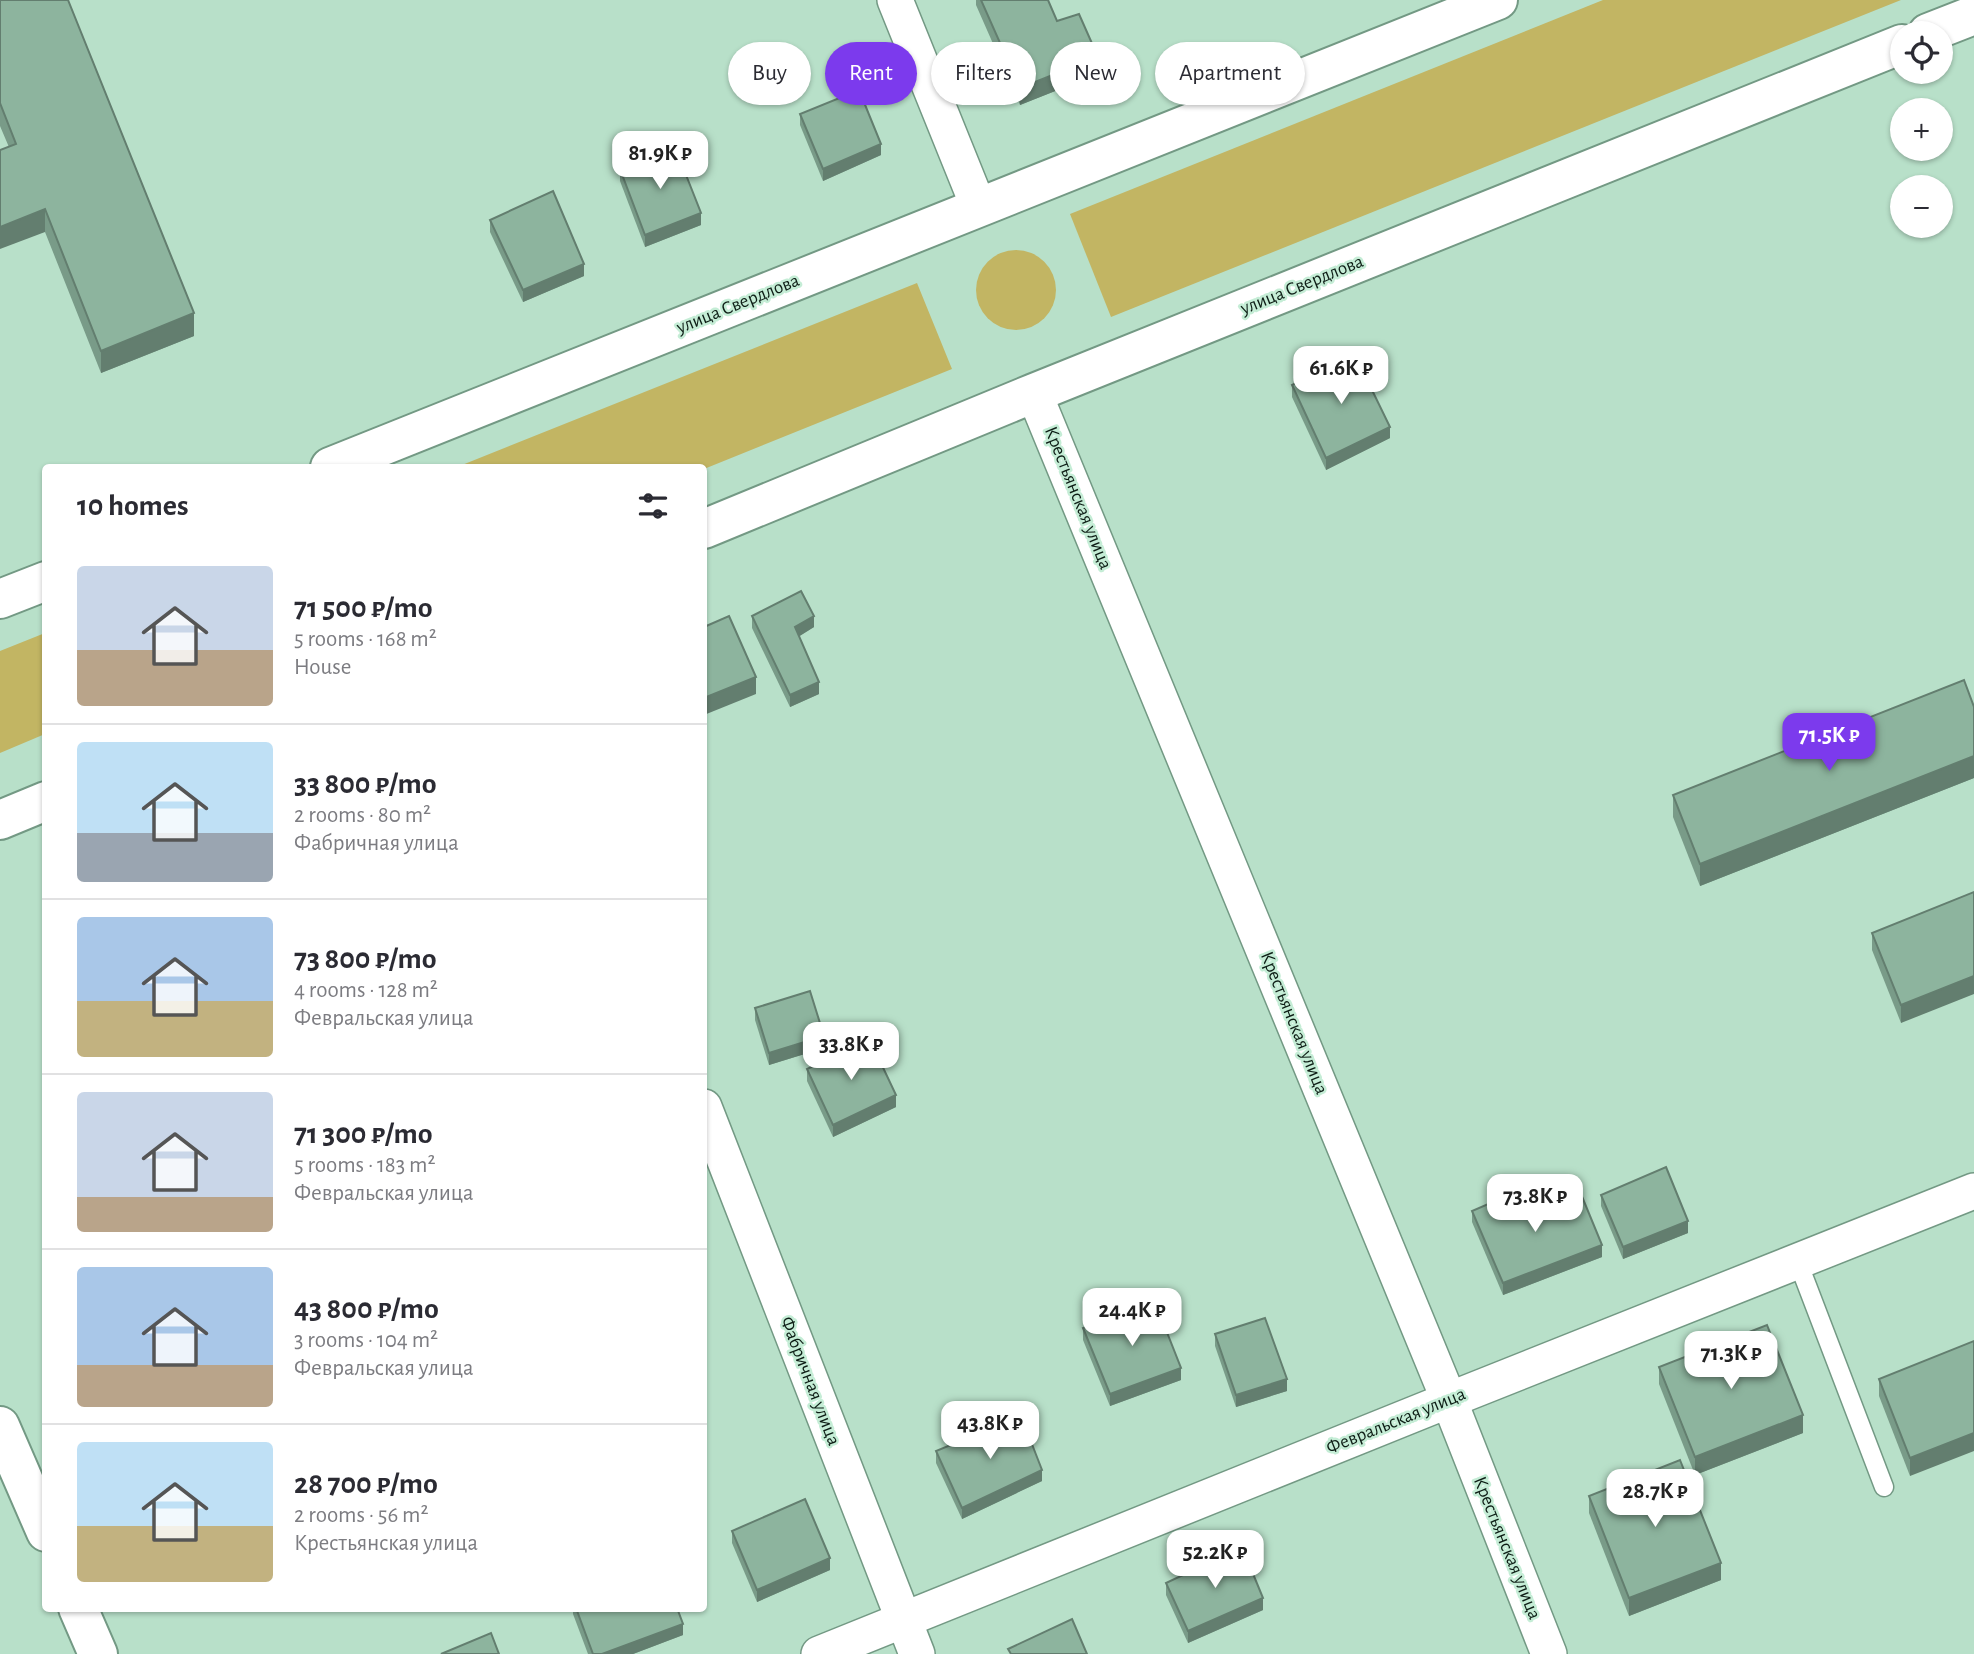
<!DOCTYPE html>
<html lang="en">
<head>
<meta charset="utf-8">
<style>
  :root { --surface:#fff; --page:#f2f2f3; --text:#2b2b33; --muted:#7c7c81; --line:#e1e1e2; --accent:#7c3aed }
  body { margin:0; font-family:"Alegreya Sans",sans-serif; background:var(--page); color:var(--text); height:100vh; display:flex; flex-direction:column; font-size:26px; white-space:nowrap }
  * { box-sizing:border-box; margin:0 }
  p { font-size:23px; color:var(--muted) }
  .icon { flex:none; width:38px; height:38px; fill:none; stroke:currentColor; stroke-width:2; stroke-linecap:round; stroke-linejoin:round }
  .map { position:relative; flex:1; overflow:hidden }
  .details { position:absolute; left:42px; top:464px; width:665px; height:1148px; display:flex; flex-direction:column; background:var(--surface); border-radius:7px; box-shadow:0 2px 5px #0004 }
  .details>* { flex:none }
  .top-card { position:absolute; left:728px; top:42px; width:665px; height:63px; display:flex; gap:14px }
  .tools { position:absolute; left:1890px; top:21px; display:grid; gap:14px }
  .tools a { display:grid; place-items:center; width:63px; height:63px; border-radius:50%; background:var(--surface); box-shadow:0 2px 5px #0004; font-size:35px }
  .price { position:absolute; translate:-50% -60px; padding:0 16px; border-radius:14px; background:#fff; color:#222; font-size:23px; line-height:46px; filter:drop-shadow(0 2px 4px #0008) }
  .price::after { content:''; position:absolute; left:50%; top:42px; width:21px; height:16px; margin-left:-10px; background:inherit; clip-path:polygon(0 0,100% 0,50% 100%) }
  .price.current { background:var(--accent); color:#fff }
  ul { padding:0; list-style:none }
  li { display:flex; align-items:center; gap:21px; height:175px; padding:0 35px }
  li+li { border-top:2px solid var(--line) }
  li span { display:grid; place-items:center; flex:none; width:196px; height:140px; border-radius:7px; color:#555 }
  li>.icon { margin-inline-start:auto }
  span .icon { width:84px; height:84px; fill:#fffc; stroke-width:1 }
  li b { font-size:30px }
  h2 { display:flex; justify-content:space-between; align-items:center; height:84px; padding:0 35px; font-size:30px }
  .pill { padding:0 24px; border-radius:32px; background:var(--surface); box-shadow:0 2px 5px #0004; font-size:24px; line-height:63px }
  .pill.current { background:var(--accent); color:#fff }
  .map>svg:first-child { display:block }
</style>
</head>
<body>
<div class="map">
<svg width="1974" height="1654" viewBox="0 0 1974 1654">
  <rect width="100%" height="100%" fill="#b8e0c9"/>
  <!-- green -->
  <g fill="#c2b563">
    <polygon points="1603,0 1901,0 1111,317 1070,214"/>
    <circle cx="1016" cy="290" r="40"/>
    <polygon points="917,283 952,369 704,469 704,467 457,467"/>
    <polygon points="45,633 45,734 0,753 0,651"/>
  </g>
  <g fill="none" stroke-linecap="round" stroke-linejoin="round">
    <defs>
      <polyline id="service" points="1798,1262 1884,1487"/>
      <g id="minor">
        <polyline points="895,0 979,208"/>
        <polyline points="1034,393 1449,1400 1549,1654"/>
        <polyline points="704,1107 917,1654"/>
        <polyline points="819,1654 1449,1400 1974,1191"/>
      </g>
      <g id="tertiary">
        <polyline points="0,1426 46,1532"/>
        <polyline points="78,1608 98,1654"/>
      </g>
      <g id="secondary">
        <polyline points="1928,33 1974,15"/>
        <polyline points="330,467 1498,0"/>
        <polyline points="704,529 1034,393 1902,44"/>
        <polyline points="0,599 46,581"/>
        <polyline points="0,820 46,801"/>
      </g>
    </defs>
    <!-- service casing -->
    <use href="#service" stroke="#739984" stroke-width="21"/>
    <!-- minor casing -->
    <use href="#minor" stroke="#739984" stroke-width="38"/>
    <!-- tertiary casing -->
    <use href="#tertiary" stroke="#739984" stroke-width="42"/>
    <!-- secondary casing -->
    <use href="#secondary" stroke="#739984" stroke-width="42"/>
    <!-- service -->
    <use href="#service" stroke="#fff" stroke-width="18"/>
    <!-- minor -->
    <use href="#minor" stroke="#fff" stroke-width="35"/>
    <!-- tertiary -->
    <use href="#tertiary" stroke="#fff" stroke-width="38"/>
    <!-- secondary -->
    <use href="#secondary" stroke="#fff" stroke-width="38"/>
  </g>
  <!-- wall -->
  <g fill="#799b88">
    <polygon points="0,0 194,336 101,373 45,232 0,126"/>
    <polygon points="976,0 1048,0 1057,21 1098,74 1020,105 976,5"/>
    <polygon points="800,114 881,155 823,181 800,125"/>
    <polygon points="620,169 701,225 645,247 620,181"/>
    <polygon points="490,220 584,276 523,302 490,232"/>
    <polygon points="1292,385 1390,438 1326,470 1292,397"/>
    <polygon points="752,616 814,627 799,636 819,694 790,707 752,628"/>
    <polygon points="1974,707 1974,778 1700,886 1673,817 1673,795"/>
    <polygon points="1974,892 1901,1023 1872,950 1872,933"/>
    <polygon points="755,1008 824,1048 769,1065 755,1020"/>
    <polygon points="807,1069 896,1107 833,1137 807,1081"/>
    <polygon points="1601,1195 1688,1233 1623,1259 1601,1206"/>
    <polygon points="1472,1211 1527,1214 1602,1257 1503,1295 1472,1222"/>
    <polygon points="1083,1328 1181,1380 1110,1406 1083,1340"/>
    <polygon points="1215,1334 1287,1391 1236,1407 1215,1346"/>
    <polygon points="1974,1341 1910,1476 1879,1396 1879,1379"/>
    <polygon points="1659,1367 1803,1433 1695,1475 1659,1384"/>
    <polygon points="936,1451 1042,1481 962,1519 936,1463"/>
    <polygon points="1589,1496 1721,1580 1629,1616 1589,1513"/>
    <polygon points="732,1531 830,1570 757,1602 732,1543"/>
    <polygon points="1166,1583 1263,1610 1188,1643 1166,1595"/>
    <polygon points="573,1608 677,1608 683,1635 633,1654 588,1654 573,1614"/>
  </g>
  <!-- shaded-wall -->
  <g fill="#637e6f">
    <polygon points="1098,57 1098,74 1020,105 1020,88"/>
    <polygon points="881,144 881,155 823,181 823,169"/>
    <polygon points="45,209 45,232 0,249 0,227"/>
    <polygon points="701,213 701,225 645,247 645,235"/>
    <polygon points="584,264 584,276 523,302 523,290"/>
    <polygon points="194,313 194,336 101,373 101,351"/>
    <polygon points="1390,427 1390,438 1326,470 1326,458"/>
    <polygon points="814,616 814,627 795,639 795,627"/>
    <polygon points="756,677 756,694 704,715 704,698"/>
    <polygon points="819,682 819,694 790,707 790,695"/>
    <polygon points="1974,756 1974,778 1700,886 1700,864"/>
    <polygon points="1974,976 1974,994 1901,1023 1901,1005"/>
    <polygon points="824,1036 824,1048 769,1065 769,1053"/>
    <polygon points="896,1095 896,1107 833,1137 833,1125"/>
    <polygon points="1688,1221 1688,1233 1623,1259 1623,1247"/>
    <polygon points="1602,1245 1602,1257 1503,1295 1503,1283"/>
    <polygon points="1181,1368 1181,1380 1110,1406 1110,1394"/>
    <polygon points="1287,1379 1287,1391 1236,1407 1236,1395"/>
    <polygon points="1803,1415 1803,1433 1695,1475 1695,1457"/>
    <polygon points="1974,1433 1974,1451 1910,1476 1910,1458"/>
    <polygon points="1042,1470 1042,1481 962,1519 962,1508"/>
    <polygon points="830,1558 830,1570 757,1602 757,1590"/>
    <polygon points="1721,1563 1721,1580 1629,1616 1629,1598"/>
    <polygon points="1263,1598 1263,1610 1188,1643 1188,1631"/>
    <polygon points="683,1624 683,1635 633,1654 602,1654"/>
  </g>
  <!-- building -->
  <g fill="#8db49e" stroke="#637e6f" stroke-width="2">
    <polygon points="0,0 68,0 194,313 101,351 45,209 0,227 0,150 16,144 0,103"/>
    <polygon points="981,0 1048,0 1057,21 1079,14 1098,57 1020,88"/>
    <polygon points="859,90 881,144 823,169 800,114"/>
    <polygon points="675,147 701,213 645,235 620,169"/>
    <polygon points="553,191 584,264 523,290 490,220"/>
    <polygon points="1355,355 1390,427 1326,458 1292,385"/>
    <polygon points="801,591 814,616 795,627 819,682 790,695 752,616"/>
    <polygon points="729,616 756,677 704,698 704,627"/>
    <polygon points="1964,680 1974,707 1974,756 1700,864 1673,795"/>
    <polygon points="1974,892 1974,976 1901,1005 1872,933"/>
    <polygon points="810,991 824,1036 769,1053 755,1008"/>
    <polygon points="870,1040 896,1095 833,1125 807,1069"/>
    <polygon points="1666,1167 1688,1221 1623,1247 1601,1195"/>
    <polygon points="1516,1192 1527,1214 1581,1194 1602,1245 1503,1283 1472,1211"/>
    <polygon points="1155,1302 1181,1368 1110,1394 1083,1328"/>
    <polygon points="1265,1318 1287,1379 1236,1395 1215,1334"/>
    <polygon points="1767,1325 1803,1415 1695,1457 1659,1367"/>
    <polygon points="1974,1341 1974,1433 1910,1458 1879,1379"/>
    <polygon points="1021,1416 1042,1470 962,1508 936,1451"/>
    <polygon points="1680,1460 1721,1563 1629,1598 1589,1496"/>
    <polygon points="805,1499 830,1558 757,1590 732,1531"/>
    <polygon points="1242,1547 1263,1598 1188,1631 1166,1583"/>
    <polygon points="576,1608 677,1608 683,1624 602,1654 593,1654"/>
    <polygon points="1072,1619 1087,1654 1011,1654 1008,1649"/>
    <polygon points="491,1633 499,1654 441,1654"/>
  </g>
  <g text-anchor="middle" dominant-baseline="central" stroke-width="5" stroke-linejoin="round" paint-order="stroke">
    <!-- street labels -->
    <g font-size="19" fill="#0d1d15" stroke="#c5edd6">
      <text transform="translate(1302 285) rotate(-22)">улица Свердлова</text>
      <text transform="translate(738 304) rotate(-22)">улица Свердлова</text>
      <text transform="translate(1078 498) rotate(68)">Крестьянская улица</text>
      <text transform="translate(1294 1023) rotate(68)">Крестьянская улица</text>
      <text transform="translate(810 1381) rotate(69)">Фабричная улица</text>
      <text transform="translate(1396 1421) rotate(-22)">Февральская улица</text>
      <text transform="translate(1507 1548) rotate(68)">Крестьянская улица</text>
    </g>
  </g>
</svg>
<div class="tools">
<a><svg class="icon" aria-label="locate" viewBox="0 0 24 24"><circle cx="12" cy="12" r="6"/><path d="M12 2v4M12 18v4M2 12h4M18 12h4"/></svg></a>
<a>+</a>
<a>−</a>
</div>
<b class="price" style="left:660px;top:191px">81.9K ₽</b>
<b class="price" style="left:1341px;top:406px">61.6K ₽</b>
<b class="price current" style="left:1829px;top:773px">71.5K ₽</b>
<b class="price" style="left:851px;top:1082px">33.8K ₽</b>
<b class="price" style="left:1535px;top:1234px">73.8K ₽</b>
<b class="price" style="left:1132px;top:1348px">24.4K ₽</b>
<b class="price" style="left:1731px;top:1391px">71.3K ₽</b>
<b class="price" style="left:990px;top:1461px">43.8K ₽</b>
<b class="price" style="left:1655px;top:1529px">28.7K ₽</b>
<b class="price" style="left:1215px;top:1590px">52.2K ₽</b>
<div class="top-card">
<a class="pill">Buy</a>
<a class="pill current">Rent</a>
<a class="pill">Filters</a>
<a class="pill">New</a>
<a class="pill">Apartment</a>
</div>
<section class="details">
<h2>10 homes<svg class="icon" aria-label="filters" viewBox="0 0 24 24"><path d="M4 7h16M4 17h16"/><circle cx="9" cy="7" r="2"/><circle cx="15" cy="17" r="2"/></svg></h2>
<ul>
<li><span style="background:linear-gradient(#c9d6e8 60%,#b9a48a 0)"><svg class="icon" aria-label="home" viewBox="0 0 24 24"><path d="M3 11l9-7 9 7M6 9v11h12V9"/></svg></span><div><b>71 500 ₽/mo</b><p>5 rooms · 168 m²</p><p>House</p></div></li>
<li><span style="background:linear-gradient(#bfe0f5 65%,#9aa5b1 0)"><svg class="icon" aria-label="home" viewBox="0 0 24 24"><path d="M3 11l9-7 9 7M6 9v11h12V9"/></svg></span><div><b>33 800 ₽/mo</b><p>2 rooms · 80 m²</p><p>Фабричная улица</p></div></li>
<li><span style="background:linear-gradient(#a9c7e8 60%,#c2b280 0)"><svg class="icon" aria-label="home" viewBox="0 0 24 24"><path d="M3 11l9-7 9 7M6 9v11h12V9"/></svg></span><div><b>73 800 ₽/mo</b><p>4 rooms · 128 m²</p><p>Февральская улица</p></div></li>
<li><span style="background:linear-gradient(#c9d6e8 75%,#b9a48a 0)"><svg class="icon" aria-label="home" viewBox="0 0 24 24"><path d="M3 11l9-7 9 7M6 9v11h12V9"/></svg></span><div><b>71 300 ₽/mo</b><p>5 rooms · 183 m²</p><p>Февральская улица</p></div></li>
<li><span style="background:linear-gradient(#a9c7e8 70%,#b9a48a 0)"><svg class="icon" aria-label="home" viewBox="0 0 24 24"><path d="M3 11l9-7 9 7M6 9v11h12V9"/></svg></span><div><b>43 800 ₽/mo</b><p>3 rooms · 104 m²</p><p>Февральская улица</p></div></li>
<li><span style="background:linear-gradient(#bfe0f5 60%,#c2b280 0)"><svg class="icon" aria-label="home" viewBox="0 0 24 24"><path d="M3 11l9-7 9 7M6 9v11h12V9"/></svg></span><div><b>28 700 ₽/mo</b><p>2 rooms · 56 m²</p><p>Крестьянская улица</p></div></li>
</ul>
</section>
</div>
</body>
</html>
